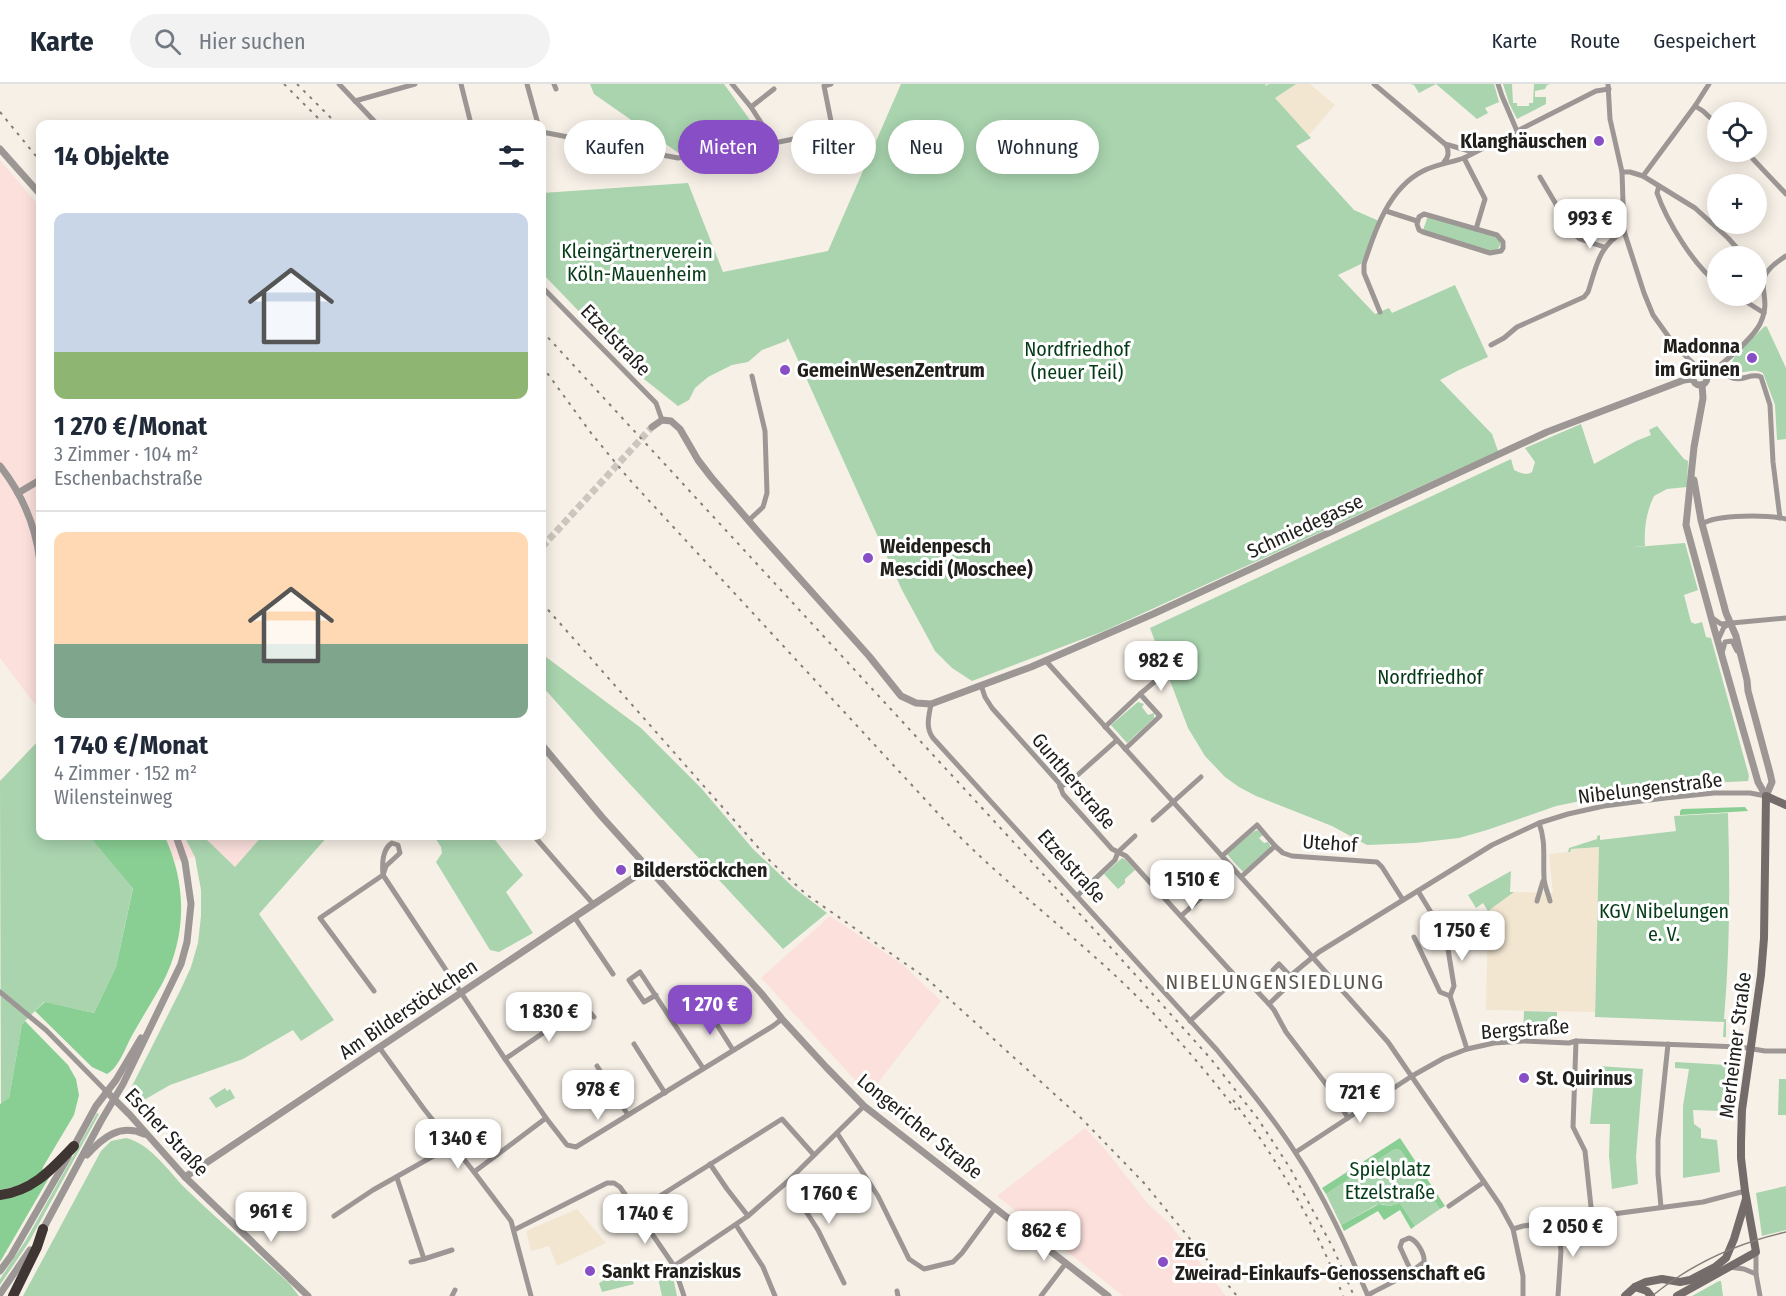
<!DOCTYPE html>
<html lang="de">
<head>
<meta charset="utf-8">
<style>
  :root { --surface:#fff; --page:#f2f2f3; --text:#1f2937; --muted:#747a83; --line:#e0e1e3; --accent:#884ec5 }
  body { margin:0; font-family:"Fira Sans Condensed",sans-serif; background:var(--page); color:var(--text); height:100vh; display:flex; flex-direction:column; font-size:22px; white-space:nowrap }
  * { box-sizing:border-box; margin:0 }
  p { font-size:20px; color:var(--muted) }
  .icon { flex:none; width:33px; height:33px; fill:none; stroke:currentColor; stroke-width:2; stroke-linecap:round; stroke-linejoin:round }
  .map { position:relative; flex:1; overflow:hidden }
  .drawer { position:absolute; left:36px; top:36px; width:510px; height:720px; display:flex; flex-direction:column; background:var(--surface); border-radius:12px; box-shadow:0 3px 15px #0003 }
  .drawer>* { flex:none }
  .hud { position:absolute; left:564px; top:36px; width:570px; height:54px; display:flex; gap:12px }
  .tools { position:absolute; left:1707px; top:18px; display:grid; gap:12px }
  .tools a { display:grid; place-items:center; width:60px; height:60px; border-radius:50%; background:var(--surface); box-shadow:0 3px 15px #0003; font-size:30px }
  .price { position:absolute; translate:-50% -51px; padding:0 14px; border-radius:12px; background:#fff; color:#222; font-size:20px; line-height:39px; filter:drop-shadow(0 2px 3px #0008) }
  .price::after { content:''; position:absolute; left:50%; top:36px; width:18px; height:14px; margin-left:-9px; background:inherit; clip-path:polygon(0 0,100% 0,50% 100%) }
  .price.active { background:var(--accent); color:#fff }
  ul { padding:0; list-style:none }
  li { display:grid; align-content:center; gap:12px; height:318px; padding:0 18px }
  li+li { border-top:2px solid var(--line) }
  li span { display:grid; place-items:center; height:186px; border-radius:12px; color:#555 }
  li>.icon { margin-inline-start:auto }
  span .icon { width:108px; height:108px; fill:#fffc; stroke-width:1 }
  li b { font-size:26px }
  h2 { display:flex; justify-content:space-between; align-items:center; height:72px; padding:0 18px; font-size:26px }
  .tag { padding:0 21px; border-radius:27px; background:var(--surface); box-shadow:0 3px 15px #0003; font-size:21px; line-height:54px }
  .tag.active { background:var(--accent); color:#fff }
  header { display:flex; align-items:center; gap:36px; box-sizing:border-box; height:84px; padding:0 30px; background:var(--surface); border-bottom:2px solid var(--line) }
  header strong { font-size:28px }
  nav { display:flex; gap:33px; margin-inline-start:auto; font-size:21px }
  .search { width:420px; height:54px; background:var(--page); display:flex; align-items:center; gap:15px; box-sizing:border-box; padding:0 21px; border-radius:33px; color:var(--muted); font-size:22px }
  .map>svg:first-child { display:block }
</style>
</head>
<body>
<header>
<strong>Karte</strong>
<div class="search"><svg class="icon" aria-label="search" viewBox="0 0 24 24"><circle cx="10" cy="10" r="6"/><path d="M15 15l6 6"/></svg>Hier suchen</div>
<nav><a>Karte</a><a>Route</a><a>Gespeichert</a></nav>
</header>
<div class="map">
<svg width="1786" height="1212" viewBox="0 0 1786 1212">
  <rect width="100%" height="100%" fill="#f7f0e7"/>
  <!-- commercial -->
  <g fill="#fbe0dc">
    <polygon points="0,76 40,123 40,627 0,574"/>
    <polygon points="162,752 184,752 195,773 175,777 165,753"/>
    <polygon points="203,752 262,752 235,783"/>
    <polygon points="830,832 902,880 941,917 881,995 868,1010 761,894"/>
    <polygon points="1085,1044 1104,1064 1149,1121 1168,1138 1226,1212 1123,1212 997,1112"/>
  </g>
  <!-- education -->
  <g fill="#f2e6d1">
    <polygon points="1296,0 1310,0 1335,21 1308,52 1275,14"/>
    <polygon points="1599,763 1595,928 1486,926 1488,827 1514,808 1553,809 1549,770 1570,768 1570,765"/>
    <polygon points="577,1125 606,1159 557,1182 549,1162 531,1167 526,1147"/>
  </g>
  <!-- green -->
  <g fill="#a9d4ae">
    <polygon points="590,0 724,0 763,54 680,70 594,10"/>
    <polygon points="901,0 1266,0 1265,2 1269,0 1296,0 1275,14 1311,54 1296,62 1354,126 1379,137 1361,180 1338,191 1375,230 1389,224 1392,229 1455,201 1488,273 1459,286 1440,296 1492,350 1498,367 1104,547 972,597 952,584 935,567 902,506 788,254 786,257 762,266 748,278 732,281 708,293 695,304 689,316 678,322 644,295 542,189 542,109 688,99 723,188 828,167"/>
    <polygon points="1410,0 1494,0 1499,18 1485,24 1488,29 1477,35 1436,0 1419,9 1414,1"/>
    <polygon points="1503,0 1512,0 1513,19 1517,19 1517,22 1529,22 1529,19 1533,19 1534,0 1550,0 1547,1 1545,5 1535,7 1535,13 1546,13 1546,20 1517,35 1509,19"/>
    <polygon points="1428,132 1495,152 1500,156 1500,161 1498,165 1493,168 1423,146"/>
    <path d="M1765,242L1767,243L1786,284V355L1777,356L1775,321L1763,289C1751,282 1742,294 1729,284L1736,270Z"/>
    <path d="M1581,340L1594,380L1636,357L1651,351L1649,346L1657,342L1684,375L1688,377L1687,403L1667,405L1654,412C1646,429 1644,444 1645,462L1623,464L1685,459L1698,506L1684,511L1691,538L1695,540L1702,538L1706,553L1711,554L1749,692L1748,697L1691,700L1605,712L1556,722L1487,746L1459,754L1415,759L1367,761L1332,742L1256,712L1239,703L1225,693L1205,672L1188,644L1150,544L1511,375L1514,386C1521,389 1526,392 1532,388L1535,378L1525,364Z"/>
    <polygon points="542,570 641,644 701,704 753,765 793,803 827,829 783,865 616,685 542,602"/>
    <polygon points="1138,618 1144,620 1142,623 1148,631 1154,629 1154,634 1127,659 1111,641"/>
    <polygon points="40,655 40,752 89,752 133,803 116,883 94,929 44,918 22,940 9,1014 1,1020 0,697"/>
    <path d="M1728,729C1730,798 1730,866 1724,935H1726V953H1723L1724,938L1595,933L1599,763L1571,765L1570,768L1549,769L1568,768L1569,764L1597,755V752L1600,751V756L1676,747L1674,732Z"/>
    <polygon points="1257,746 1263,751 1259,754 1264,759 1268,758 1270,761 1270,764 1243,788 1227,770 1253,748"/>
    <polygon points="184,752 203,752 235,783 262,752 328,752 259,830 334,936 301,957 293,946 243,975 170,1001 137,1020 127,1012 181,905 191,883 198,859 201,832 201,806 195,773"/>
    <polygon points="434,752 492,752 523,791 506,808 533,849 499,868 490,866 436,778 442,769 441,763"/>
    <polygon points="1122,774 1125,775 1135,786 1125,795 1125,799 1118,805 1104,790"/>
    <polygon points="1511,787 1510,808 1514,808 1488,827 1483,819 1476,824 1468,811"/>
    <polygon points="1524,927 1557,928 1557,950 1523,949"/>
    <polygon points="1675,978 1727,981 1720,1027 1693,1026 1694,1040 1701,1045 1701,1054 1717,1056 1720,1088 1683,1094 1683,1022 1689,985 1675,984"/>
    <polygon points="1598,982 1643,985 1636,1073 1638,1100 1612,1105 1609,1072 1610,1040 1590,1040 1594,992 1599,992"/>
    <polygon points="1779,995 1786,995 1786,1031 1778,1031"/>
    <polygon points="225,1004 227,1007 230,1005 235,1014 216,1024 209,1014"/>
    <polygon points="97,1029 99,1030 29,1158 0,1201 0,1195 26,1156"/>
    <path d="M126,1054C151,1060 169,1088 186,1105C219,1137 255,1168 289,1199L299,1212H23L101,1067L111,1057Z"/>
    <polygon points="1398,1065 1401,1067 1440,1125 1415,1142 1400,1119 1390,1122 1382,1120 1376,1121 1341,1141 1326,1110 1393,1066"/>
    <polygon points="1786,1102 1786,1146 1762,1152 1756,1109"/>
    <path d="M609,1182L611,1187L614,1186L615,1188L628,1185L634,1200L602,1208L599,1199C606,1196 609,1190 607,1183Z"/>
    <polygon points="672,1189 677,1212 662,1212 658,1194"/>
    <polygon points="1719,1197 1721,1197 1723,1212 1692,1212"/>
  </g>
  <!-- forest -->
  <g fill="#89cf94">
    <polygon points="1745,723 1748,727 1680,731 1680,727 1682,725"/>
    <path d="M89,752H137L140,756C147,751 157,749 165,753C187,801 187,852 162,900C153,916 143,932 134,948C126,961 120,983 107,990L92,983L35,927L45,918L94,929L116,883L133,804Z"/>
    <polygon points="25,937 68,981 76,995 79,1011 74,1031 43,1083 42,1088 22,1101 0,1106 0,1020 9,1014 22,940"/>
    <polygon points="1400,1054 1445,1122 1440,1125 1401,1067 1398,1065 1393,1066 1326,1110 1322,1104"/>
    <polygon points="50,1092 0,1178 0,1114"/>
    <polygon points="1400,1119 1415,1142 1411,1145 1400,1126 1384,1136 1378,1127 1344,1147 1341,1141 1379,1120 1390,1122"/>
  </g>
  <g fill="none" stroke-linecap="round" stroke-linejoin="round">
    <!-- tertiary-tunnel -->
    <polyline stroke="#ccc6be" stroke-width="7" stroke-dasharray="7 3.5" stroke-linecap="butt" points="542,463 652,343"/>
    <!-- minor -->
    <g stroke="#9c9795" stroke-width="5">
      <polyline points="339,0 377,40"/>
      <polyline points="461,0 471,40"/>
      <polyline points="527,0 538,40"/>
      <polyline points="554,0 556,5"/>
      <polyline points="732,0 751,23 774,59"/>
      <polyline points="1374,0 1445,60 1473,68"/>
      <polyline points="1498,0 1502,12 1517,47"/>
      <polyline points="1608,0 1610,35 1622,88 1624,147 1644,209 1653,231 1676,263 1694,280 1697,288"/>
      <polyline points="355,17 415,0"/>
      <polyline points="1695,22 1703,27 1718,41"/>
      <polyline points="751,23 774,5"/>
      <polyline points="542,48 678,74 759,60 774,59 833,47 824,2 831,0"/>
      <polyline points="1745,68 1749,71"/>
      <polyline points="1464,74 1485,115 1476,145"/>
      <polyline points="1753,75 1786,110"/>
      <path d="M1444,78C1449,73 1449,67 1446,61"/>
      <polyline points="1622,88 1630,88 1643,92 1695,124 1728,154 1744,172"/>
      <polyline points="1643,92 1695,22 1709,0"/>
      <polyline points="1540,93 1573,149 1580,155 1604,163"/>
      <path d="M1659,102L1657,109C1666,135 1694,183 1718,199"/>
      <polyline points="1386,127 1417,137"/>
      <polygon points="1424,130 1497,151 1503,158 1503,164 1501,167 1490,169 1423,148 1419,146 1417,140 1419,133"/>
      <polyline points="1756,185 1764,191"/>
      <polyline points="542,203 656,319 662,336"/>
      <polyline points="1737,212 1764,229"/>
      <path d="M1380,228L1364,189V180C1375,146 1389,104 1423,87C1437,80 1450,79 1464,74L1596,7L1609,5"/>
      <path d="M1491,261L1504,254L1517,243L1584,213L1588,208C1597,181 1598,163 1624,147"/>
      <path d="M1717,283C1721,286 1726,291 1730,293C1741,299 1751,288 1761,293L1770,321L1773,378L1780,434"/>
      <path d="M1707,292C1722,280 1751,257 1760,240C1776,207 1744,198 1786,172"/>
      <polyline points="748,437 763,423 767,409 765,347 752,292"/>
      <path d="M1702,440C1717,430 1768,431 1786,435"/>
      <polyline points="1711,533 1721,540 1786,534"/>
      <polyline points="1718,556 1724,543 1729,540"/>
      <polyline points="1722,569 1725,558 1732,557 1737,567"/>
      <polyline points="1045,576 1268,823 1388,958 1500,1121 1513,1145 1523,1192 1523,1212"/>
      <polyline points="981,601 985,613 992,624 1059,699 1063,710 1112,765 1126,772 1237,894 1245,894 1253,903"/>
      <polyline points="1140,610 1166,588"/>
      <path d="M931,620C929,632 925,643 933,654L1217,966C1244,999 1272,1032 1295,1068C1325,1113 1347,1163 1368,1212"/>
      <polyline points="1105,643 1140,610 1160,632 1125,665"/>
      <polyline points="1060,703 1072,696 1117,656"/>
      <polyline points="1153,736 1201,693"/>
      <path d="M1539,739C1546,757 1543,774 1544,793C1544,801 1548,809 1550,817"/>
      <polyline points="534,752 594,821"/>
      <path d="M392,759L398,761L400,769L386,782L383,791C382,780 382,765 392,759Z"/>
      <polyline points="1275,762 1283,769 1292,772 1377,778 1382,783 1403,816"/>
      <polyline points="1222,772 1257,741 1275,762 1241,793"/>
      <polyline points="1418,807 1446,853 1454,902 1450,912 1467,965"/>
      <polyline points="1077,812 1115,776 1118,768 1135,752"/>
      <polyline points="1537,817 1543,797"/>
      <polyline points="1181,832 1233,785"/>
      <polyline points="575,834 613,890"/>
      <polyline points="1414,853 1440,908 1450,912"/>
      <polyline points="1290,892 1319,868 1492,761 1539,739 1568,730 1604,722 1665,714 1714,709 1750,709 1766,712"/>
      <polyline points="1257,900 1253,903 1269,920 1294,896 1279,880 1273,886"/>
      <polyline points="374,907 320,834 383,791 505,975 546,1034 567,1061 576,1063 773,942 782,935"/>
      <polyline points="0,908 46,946 106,1007"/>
      <polyline points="656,911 644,918 629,896 640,888 703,984"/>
      <polyline points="1269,920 1274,926 1286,948 1332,1008 1348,1034"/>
      <polyline points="707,925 733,966"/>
      <polyline points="1190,937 1237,894"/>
      <polyline points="1576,957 1573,1043 1585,1067 1592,1132"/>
      <polyline points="634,960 665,1009"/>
      <polyline points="379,963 424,1025 474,1088 511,1137 531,1212"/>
      <polyline points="505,975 584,921 594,933"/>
      <polyline points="597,982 628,1031"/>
      <polyline points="837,1049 878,1112 909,1175 924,1185 953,1178 962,1169 995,1124"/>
      <polyline points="1296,1068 1412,992 1444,974 1467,965 1494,959 1524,957 1569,959 1576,957 1741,963 1765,967 1786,967"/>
      <polyline points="710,1080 727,1105 748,1132"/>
      <polyline points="474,1088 546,1034"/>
      <polyline points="397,1094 424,1175 411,1178"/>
      <polyline points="787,1098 818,1146 844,1199"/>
      <polyline points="1449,1122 1484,1098"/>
      <polyline points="1661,1123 1658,1090 1658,1056 1668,960"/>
      <polyline points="636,1127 782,1035 814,1071"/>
      <polyline points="334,1132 373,1106 453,1061"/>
      <polyline points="736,1141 763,1183 775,1212"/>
      <polyline points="1513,1145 1523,1142 1703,1118 1745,1107"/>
      <polyline points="514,1146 607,1099 614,1099 620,1103 674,1182 684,1212"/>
      <polyline points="1756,1168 1756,1190 1760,1212"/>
      <polyline points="424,1175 452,1166"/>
      <polyline points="674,1182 748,1132 787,1098 864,1022"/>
      <polyline points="1729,1183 1744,1185 1756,1190"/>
      <polyline points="897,1207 898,1212"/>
      <path d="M1368,1211C1386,1201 1408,1192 1424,1178C1425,1170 1417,1156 1409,1154L1402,1157L1400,1163L1411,1187"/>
      <polyline points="452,1212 455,1206"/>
      <polyline points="1041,1212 1066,1179"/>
      <polyline points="1558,1212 1561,1167 1558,1137"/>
    </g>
    <!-- tertiary -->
    <g stroke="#9c9795" stroke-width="7">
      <polyline points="0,65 40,110"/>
      <circle cx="1700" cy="294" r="7"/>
      <polyline points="1702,301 1703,314 1694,363 1686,441 1714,544 1758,698 1766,712"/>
      <polyline points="652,343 662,336 671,337 680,345 698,376 711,393 760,450 869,572 901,612 916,619 931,620 1031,583 1153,530 1547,348 1684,296 1692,295"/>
      <path d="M0,382C22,410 36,443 40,478"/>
      <polyline points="1694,396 1701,436 1726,529 1736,552 1747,596 1748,607 1770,689 1772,698 1766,712"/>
      <polyline points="18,409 40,396"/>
      <polyline points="542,661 602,733 761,909 782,935 826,983 864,1022 1108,1212"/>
      <polyline points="106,1007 130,1031 185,1093 308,1212"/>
      <polyline points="73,1064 96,1022 116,996 141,954"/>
      <path d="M87,1071C102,1054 120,1039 144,1050"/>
      <polyline points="185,1093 648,784"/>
      <polyline points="42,1147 101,1037 123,1000 181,880 187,858 191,820 185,778 176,752"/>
      <polyline points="0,1187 11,1172 68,1073"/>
      <polyline points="0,1210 30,1166"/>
    </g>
    <!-- secondary -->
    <g stroke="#736c6a" stroke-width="8">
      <polyline points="1635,1203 1647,1207 1651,1212"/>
      <polyline points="1625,1212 1635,1203 1646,1198 1662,1195 1680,1198 1690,1196 1715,1183 1726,1174 1734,1155 1746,1115"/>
      <polyline points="1677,1212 1756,1168 1745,1107 1741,1074 1741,1057 1742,1026 1761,891 1764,854 1766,712 1786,721"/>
    </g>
    <!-- motorway -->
    <g stroke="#3f3532" stroke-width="10">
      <path d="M0,1111C33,1107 52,1085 74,1062"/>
      <polyline points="13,1212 37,1163 43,1145"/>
    </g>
    <!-- tram -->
    <path stroke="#837e78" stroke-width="1.5" d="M1652,1212C1691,1180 1737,1159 1786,1148"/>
    <!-- rail -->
    <g stroke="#837e78" stroke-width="2" stroke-dasharray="3 6" stroke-linecap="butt">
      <polyline points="284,0 324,40"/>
      <polyline points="297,0 337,40"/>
      <polyline points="0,28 40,77"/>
      <polyline points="542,247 1113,866 1211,975 1258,1035 1290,1084 1333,1164 1354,1212"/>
      <path d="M542,282L591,349L629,395L957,750C1009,802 1067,846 1120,896C1162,936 1201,980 1236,1026"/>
      <polyline points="542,519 771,778 807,811 926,894 1082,1035 1144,1099 1237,1212"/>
      <path d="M1233,1016C1278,1077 1316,1141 1343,1212"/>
    </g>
  </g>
  <!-- markers -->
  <g fill="#884ec5" stroke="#fff" stroke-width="2">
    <circle cx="1599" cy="57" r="6"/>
    <circle cx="1752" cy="274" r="6"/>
    <circle cx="785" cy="286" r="6"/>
    <circle cx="868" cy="474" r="6"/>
    <circle cx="621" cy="786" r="6"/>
    <circle cx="1524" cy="994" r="6"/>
    <circle cx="1163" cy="1178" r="6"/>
    <circle cx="590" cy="1187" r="6"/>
  </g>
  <g text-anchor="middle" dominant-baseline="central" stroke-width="6" stroke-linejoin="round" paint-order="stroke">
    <!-- poi labels -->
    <g font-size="20" font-weight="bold" fill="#22201c" stroke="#fff" text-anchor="start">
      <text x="1587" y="57" text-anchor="end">Klanghäuschen</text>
      <text x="1740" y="262" text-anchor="end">Madonna<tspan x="1740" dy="23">im Grünen</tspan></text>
      <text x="797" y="286">GemeinWesenZentrum</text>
      <text x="880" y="462">Weidenpesch<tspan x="880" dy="23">Mescidi (Moschee)</tspan></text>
      <text x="633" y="786">Bilderstöckchen</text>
      <text x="1536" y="994">St. Quirinus</text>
      <text x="1175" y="1166">ZEG<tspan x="1175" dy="23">Zweirad-Einkaufs-Genossenschaft eG</tspan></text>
      <text x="602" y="1187">Sankt Franziskus</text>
    </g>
    <!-- park labels -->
    <g font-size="20" fill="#053b16" stroke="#fff">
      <text x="637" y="167">Kleingärtnerverein<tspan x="637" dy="23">Köln-Mauenheim</tspan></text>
      <text x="1077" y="265">Nordfriedhof<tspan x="1077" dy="23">(neuer Teil)</tspan></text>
      <text x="1430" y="593">Nordfriedhof</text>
      <text x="1664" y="827">KGV Nibelungen<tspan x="1664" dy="23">e. V.</tspan></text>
      <text x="1390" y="1085">Spielplatz<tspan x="1390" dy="23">Etzelstraße</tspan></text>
    </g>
    <!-- street labels -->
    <g font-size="20" fill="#22201c" stroke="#fff">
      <text transform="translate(616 256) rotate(46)">Etzelstraße</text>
      <text transform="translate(1305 442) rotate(-25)">Schmiedegasse</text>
      <text transform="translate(1074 697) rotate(50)">Guntherstraße</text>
      <text transform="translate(1650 704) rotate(-7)">Nibelungenstraße</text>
      <text transform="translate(1330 759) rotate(4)">Utehof</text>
      <text transform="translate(1072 782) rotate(48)">Etzelstraße</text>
      <text transform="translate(408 925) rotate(-34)">Am Bilderstöckchen</text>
      <text transform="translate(1525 945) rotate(-4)">Bergstraße</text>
      <text transform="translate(1735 961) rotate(-83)">Merheimer Straße</text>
      <text transform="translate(920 1042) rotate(39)">Longericher Straße</text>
      <text transform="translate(167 1048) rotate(47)">Escher Straße</text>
    </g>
    <!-- neighbourhood labels -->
    <g font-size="21" letter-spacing="1.5" fill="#5b554d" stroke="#fff">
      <text x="1275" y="898">NIBELUNGENSIEDLUNG</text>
    </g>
  </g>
</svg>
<div class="tools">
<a><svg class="icon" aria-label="locate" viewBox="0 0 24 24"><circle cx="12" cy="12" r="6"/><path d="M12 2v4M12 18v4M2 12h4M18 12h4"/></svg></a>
<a>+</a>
<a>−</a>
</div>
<b class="price" style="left:1590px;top:166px">993 €</b>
<b class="price" style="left:1161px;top:608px">982 €</b>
<b class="price" style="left:1192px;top:827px">1 510 €</b>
<b class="price" style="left:1462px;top:878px">1 750 €</b>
<b class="price active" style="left:710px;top:952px">1 270 €</b>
<b class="price" style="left:549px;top:959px">1 830 €</b>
<b class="price" style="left:598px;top:1037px">978 €</b>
<b class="price" style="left:1360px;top:1040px">721 €</b>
<b class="price" style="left:458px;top:1086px">1 340 €</b>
<b class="price" style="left:829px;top:1141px">1 760 €</b>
<b class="price" style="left:271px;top:1159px">961 €</b>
<b class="price" style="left:645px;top:1161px">1 740 €</b>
<b class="price" style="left:1573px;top:1174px">2 050 €</b>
<b class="price" style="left:1044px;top:1178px">862 €</b>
<div class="hud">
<a class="tag">Kaufen</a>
<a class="tag active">Mieten</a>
<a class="tag">Filter</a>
<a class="tag">Neu</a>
<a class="tag">Wohnung</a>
</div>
<section class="drawer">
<h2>14 Objekte<svg class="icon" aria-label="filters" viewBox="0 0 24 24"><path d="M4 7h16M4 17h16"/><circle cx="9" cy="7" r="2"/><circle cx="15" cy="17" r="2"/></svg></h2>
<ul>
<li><span style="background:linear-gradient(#c9d6e8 75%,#8fb573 0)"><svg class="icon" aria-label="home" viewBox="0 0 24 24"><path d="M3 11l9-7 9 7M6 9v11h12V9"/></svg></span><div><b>1 270 €/Monat</b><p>3 Zimmer · 104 m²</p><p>Eschenbachstraße</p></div></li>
<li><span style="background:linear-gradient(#ffd9b3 60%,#7fa58c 0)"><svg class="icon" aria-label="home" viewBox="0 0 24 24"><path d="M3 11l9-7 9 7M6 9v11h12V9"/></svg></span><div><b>1 740 €/Monat</b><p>4 Zimmer · 152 m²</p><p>Wilensteinweg</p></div></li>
</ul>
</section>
</div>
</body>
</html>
